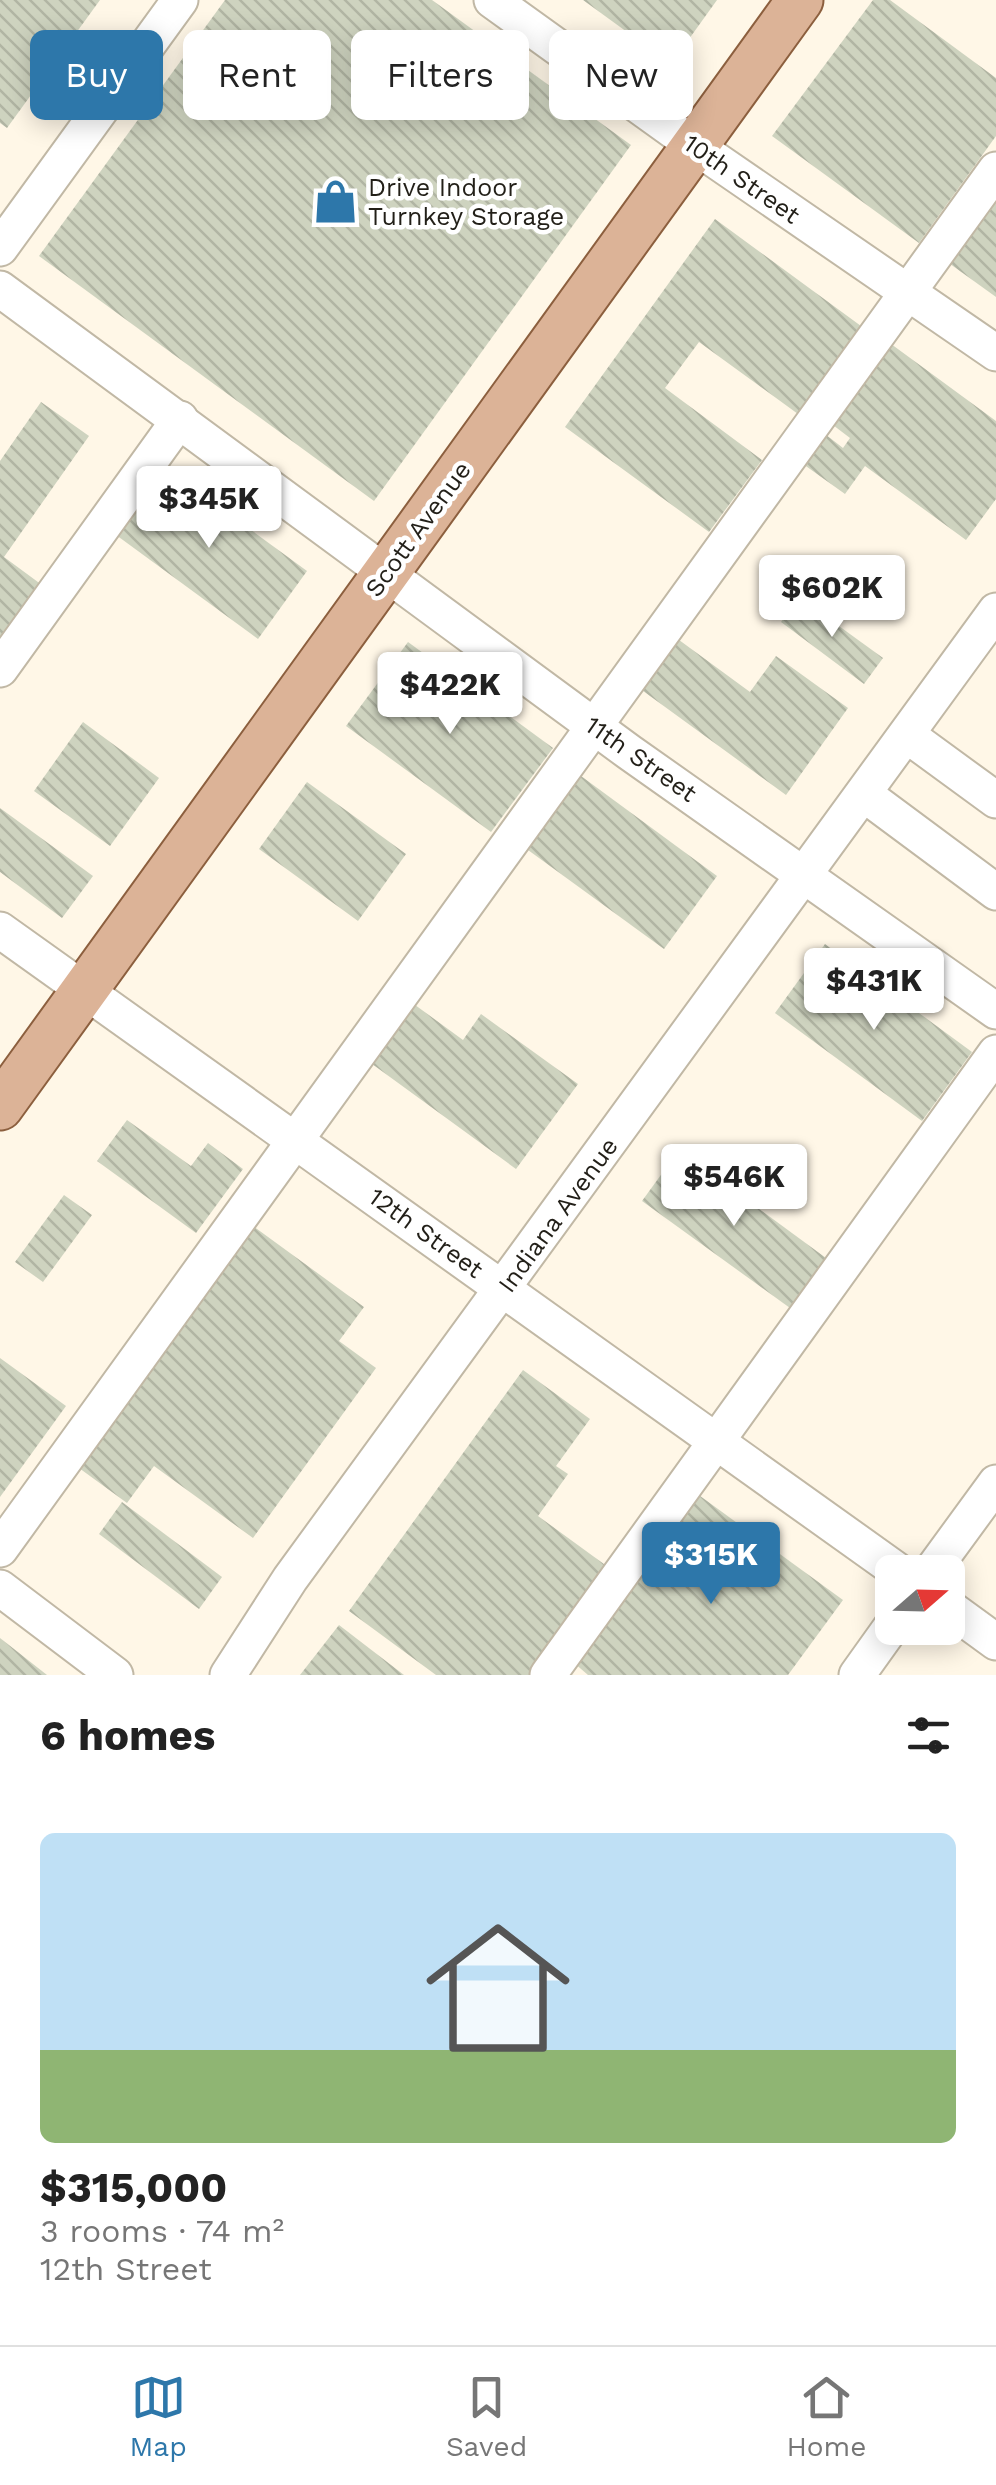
<!DOCTYPE html>
<html lang="en">
<head>
<meta charset="utf-8">
<style>
  :root { --surface:#fff; --page:#f2f2f2; --text:#222; --muted:#767676; --line:#e0e0e0; --accent:#2d77aa }
  body { margin:0; font-family:"Work Sans",sans-serif; background:var(--page); color:var(--text); height:100vh; display:flex; flex-direction:column; font-size:38px; white-space:nowrap }
  * { box-sizing:border-box; margin:0 }
  p { font-size:32px; color:var(--muted) }
  .icon { flex:none; width:55px; height:55px; fill:none; stroke:currentColor; stroke-width:2; stroke-linecap:round; stroke-linejoin:round }
  .map { position:relative; height:1675px; overflow:hidden }
  .side { display:flex; flex-direction:column; background:var(--surface); flex:1 }
  .side>* { flex:none }
  .hud { position:absolute; left:30px; top:30px; width:938px; height:90px; display:flex; gap:20px }
  .needle { width:65px; rotate:70deg }
  .controls { position:absolute; left:875px; top:1555px; display:grid; gap:20px }
  .controls a { display:grid; place-items:center; width:90px; height:90px; border-radius:15px; background:var(--surface); box-shadow:0 5px 25px #0003; font-size:50px }
  .price { position:absolute; translate:-50% -85px; padding:0 22px; border-radius:10px; background:#fff; color:#222; font-size:32px; line-height:65px; filter:drop-shadow(0 2px 5px #0008) }
  .price::after { content:''; position:absolute; left:50%; top:60px; width:30px; height:22px; margin-left:-15px; background:inherit; clip-path:polygon(0 0,100% 0,50% 100%) }
  .price.current { background:var(--accent); color:#fff }
  ul { padding:0; list-style:none }
  li { display:grid; align-content:center; gap:20px; height:530px; padding:0 40px }
  li+li { border-top:2px solid var(--line) }
  li span { display:grid; place-items:center; height:310px; border-radius:15px; color:#555 }
  li>.icon { margin-inline-start:auto }
  span .icon { width:180px; height:180px; fill:#fffc; stroke-width:1 }
  li b { font-size:42px }
  h2 { display:flex; justify-content:space-between; align-items:center; height:120px; padding:0 40px; font-size:42px }
  .chip { padding:0 35px; border-radius:15px; background:var(--surface); box-shadow:0 5px 25px #0003; font-size:35px; line-height:90px }
  .chip.current { background:var(--accent); color:#fff }
  .tab-bar { display:flex; justify-content:space-around; align-items:center; height:140px; border-top:2px solid var(--line); background:var(--surface); font-size:28px; color:var(--muted) }
  .tab-bar a { display:grid; justify-items:center; gap:5px }
  .tab-bar .current { color:var(--accent) }
  .map>svg:first-child { display:block }
</style>
</head>
<body>
<div class="map">
<svg width="996" height="1675" viewBox="0 0 996 1675">
  <defs>
    <pattern id="building-back-hatch" width="6" height="6" patternUnits="userSpaceOnUse" patternTransform="scale(2.5)"><rect width="6" height="6" fill="#ced3bf"/><path d="M-1 5l2 2M0 0l6 6M5-1l2 2" fill="none" stroke="#b1b5a3"/></pattern>
  </defs>
  <rect width="100%" height="100%" fill="#fff7e7"/>
  <!-- building -->
  <g fill="url(#building-back-hatch)">
    <polygon points="0,0 100,0 7,128 0,123"/>
    <polygon points="225,0 432,0 631,145 374,501 39,256"/>
    <polygon points="583,0 717,0 671,64"/>
    <polygon points="873,0 890,0 996,78 996,136 919,243 772,136"/>
    <polygon points="996,191 996,297 946,261"/>
    <polygon points="715,219 861,326 798,414 699,342 665,388 762,460 709,532 565,427"/>
    <polygon points="887,341 996,421 996,499 966,540 865,466 845,494 803,464 825,434 843,448 850,438 829,422"/>
    <polygon points="41,402 89,436 4,557 42,585 0,641 0,461"/>
    <polygon points="161,464 307,571 258,639 112,532"/>
    <polygon points="799,597 883,658 864,684 781,622"/>
    <polygon points="675,637 750,692 776,656 848,708 786,795 639,688"/>
    <polygon points="408,642 553,748 491,832 346,726"/>
    <polygon points="83,722 159,778 110,846 34,791"/>
    <polygon points="581,776 717,876 664,949 528,850"/>
    <polygon points="307,782 406,854 358,921 259,849"/>
    <polygon points="0,808 93,876 62,918 0,872"/>
    <polygon points="825,944 972,1052 922,1121 775,1013"/>
    <polygon points="411,1002 463,1040 481,1014 578,1084 516,1169 368,1061"/>
    <polygon points="127,1120 191,1166 208,1143 243,1169 196,1233 97,1161"/>
    <polygon points="679,1150 826,1258 790,1308 642,1201"/>
    <polygon points="64,1195 92,1215 43,1282 15,1262"/>
    <polygon points="253,1226 364,1307 339,1341 376,1368 253,1538 154,1466 127,1503 79,1468"/>
    <polygon points="0,1358 66,1406 0,1497"/>
    <polygon points="523,1370 590,1419 556,1466 568,1474 538,1516 608,1567 530,1675 436,1675 349,1611"/>
    <polygon points="696,1493 843,1600 788,1675 588,1675 573,1662"/>
    <polygon points="122,1502 222,1577 199,1609 99,1534"/>
    <polygon points="339,1625 404,1675 300,1675"/>
    <polygon points="0,1638 47,1675 0,1675"/>
  </g>
  <g fill="none" stroke-linecap="round" stroke-linejoin="round">
    <defs>
      <g id="minor">
        <polyline points="492,0 695,146 996,353"/>
        <polyline points="0,248 180,0"/>
        <polyline points="0,289 629,752 996,1011"/>
        <polyline points="0,669 180,419"/>
        <polyline points="907,735 996,800"/>
        <polyline points="864,794 996,892"/>
        <polyline points="0,930 899,1572"/>
        <polyline points="0,1549 996,170"/>
        <polyline points="931,1572 996,1483"/>
        <polyline points="0,1588 115,1675"/>
        <polyline points="948,1607 996,1642"/>
        <polyline points="228,1675 290,1579 996,611"/>
        <polyline points="548,1675 996,1053"/>
        <polyline points="857,1675 892,1626"/>
      </g>
      <polyline id="major" points="0,1107 800,0"/>
    </defs>
    <!-- minor casing -->
    <use href="#minor" stroke="#c1b8a5" stroke-width="39"/>
    <!-- major casing -->
    <use href="#major" stroke="#8c5f3e" stroke-width="49"/>
    <!-- minor -->
    <use href="#minor" stroke="#fff" stroke-width="35"/>
    <!-- major -->
    <use href="#major" stroke="#dcb397" stroke-width="45"/>
  </g>
  <!-- icons -->
  <defs>
    <symbol id="shop-bare" viewBox="-9 -9 18 18"><path d="M-5-2.5h2.3a2.7 3.5 0 0 1 5.4 0H5L5.5 6h-11ZM-1.5-2.5h3a1.5 2.3 0 0 0-3 0Z" fill="#2d77aa" stroke="#fff" stroke-width="2.5" paint-order="stroke"/></symbol>
  </defs>
  <g fill-rule="evenodd">
    <use href="#shop-bare" x="304" y="170" width="63" height="63"/>
  </g>
  <g text-anchor="middle" dominant-baseline="central" stroke-width="9" stroke-linejoin="round" paint-order="stroke">
    <!-- street labels -->
    <g font-size="25" fill="#221f18" stroke="#fff">
      <text transform="translate(742 179) rotate(35)">10th Street</text>
      <text transform="translate(418 529) rotate(-54)">Scott Avenue</text>
      <text transform="translate(641 759) rotate(35)">11th Street</text>
      <text transform="translate(558 1215) rotate(-54)">Indiana Avenue</text>
      <text transform="translate(426 1233) rotate(36)">12th Street</text>
    </g>
    <!-- poi labels -->
    <g font-size="25" fill="#221f18" stroke="#fff" text-anchor="start">
      <text x="368" y="187">Drive Indoor<tspan x="368" dy="29">Turnkey Storage</tspan></text>
    </g>
  </g>
</svg>
<div class="controls">
<a><svg class="needle" viewBox="-14 -14 28 28"><path d="M0-13l5 13h-10z" fill="#e53935"/><path d="M0 13l5-13h-10z" fill="#767676"/></svg></a>
</div>
<b class="price" style="left:209px;top:551px">$345K</b>
<b class="price" style="left:832px;top:640px">$602K</b>
<b class="price" style="left:450px;top:737px">$422K</b>
<b class="price" style="left:874px;top:1033px">$431K</b>
<b class="price" style="left:734px;top:1229px">$546K</b>
<b class="price current" style="left:711px;top:1607px">$315K</b>
<div class="hud">
<a class="chip current">Buy</a>
<a class="chip">Rent</a>
<a class="chip">Filters</a>
<a class="chip">New</a>
</div>
</div>
<section class="side">
<h2>6 homes<svg class="icon" aria-label="filters" viewBox="0 0 24 24"><path d="M4 7h16M4 17h16"/><circle cx="9" cy="7" r="2"/><circle cx="15" cy="17" r="2"/></svg></h2>
<ul>
<li><span style="background:linear-gradient(#bfe0f5 70%,#8fb573 0)"><svg class="icon" aria-label="home" viewBox="0 0 24 24"><path d="M3 11l9-7 9 7M6 9v11h12V9"/></svg></span><div><b>$315,000</b><p>3 rooms · 74 m²</p><p>12th Street</p></div></li>
</ul>
</section>
<nav class="tab-bar">
<a class="current"><svg class="icon" aria-label="map" viewBox="0 0 24 24"><path d="M3 6l6-2 6 2 6-2v14l-6 2-6-2-6 2zM9 4v14M15 6v14"/></svg>Map</a>
<a><svg class="icon" aria-label="saved" viewBox="0 0 24 24"><path d="M7 4h10v16l-5-4-5 4z"/></svg>Saved</a>
<a><svg class="icon" aria-label="home" viewBox="0 0 24 24"><path d="M3 11l9-7 9 7M6 9v11h12V9"/></svg>Home</a>
</nav>
</body>
</html>
